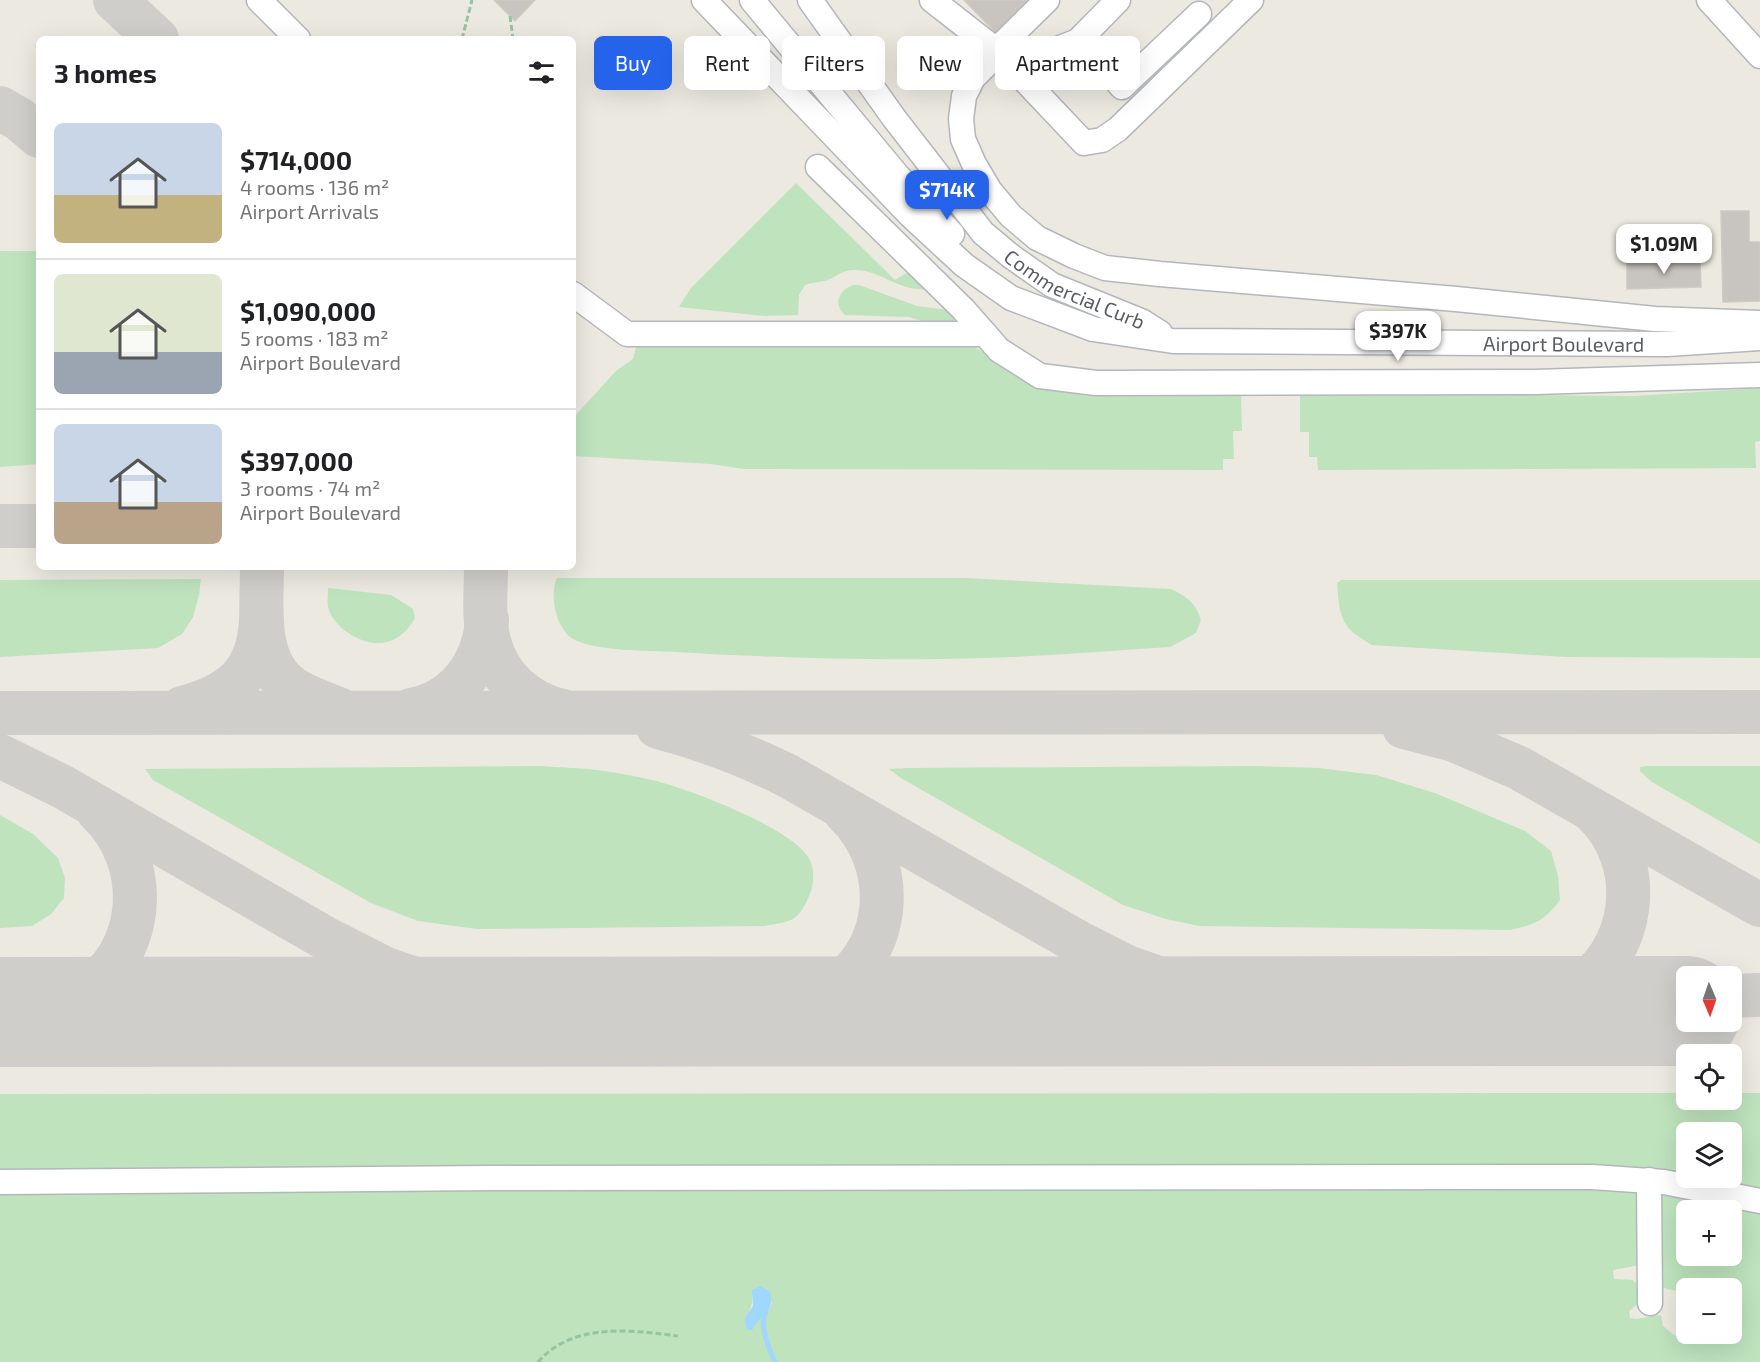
<!DOCTYPE html>
<html lang="en">
<head>
<meta charset="utf-8">
<style>
  :root { --surface:#fff; --page:#f2f2f2; --text:#202124; --muted:#757577; --line:#e0e0e0; --accent:#2563eb }
  body { margin:0; font-family:"Exo 2",sans-serif; background:var(--page); color:var(--text); height:100vh; display:flex; flex-direction:column; font-size:22px; white-space:nowrap }
  * { box-sizing:border-box; margin:0 }
  p { font-size:20px; color:var(--muted) }
  .icon { flex:none; width:33px; height:33px; fill:none; stroke:currentColor; stroke-width:2; stroke-linecap:round; stroke-linejoin:round }
  .map { position:relative; flex:1; overflow:hidden }
  .sheet { position:absolute; left:36px; top:36px; width:540px; height:534px; display:flex; flex-direction:column; background:var(--surface); border-radius:9px; box-shadow:0 6px 24px #0002 }
  .sheet>* { flex:none }
  .guide { position:absolute; left:594px; top:36px; width:570px; height:54px; display:flex; gap:12px }
  .needle { width:39px; rotate:178deg }
  .buttons { position:absolute; left:1676px; top:966px; display:grid; gap:12px }
  .buttons a { display:grid; place-items:center; width:66px; height:66px; border-radius:9px; background:var(--surface); box-shadow:0 6px 24px #0002; font-size:30px }
  .price { position:absolute; translate:-50% -51px; padding:0 14px; border-radius:12px; background:#fff; color:#222; font-size:20px; line-height:39px; filter:drop-shadow(0 2px 3px #0008) }
  .price::after { content:''; position:absolute; left:50%; top:36px; width:18px; height:14px; margin-left:-9px; background:inherit; clip-path:polygon(0 0,100% 0,50% 100%) }
  .price.current { background:var(--accent); color:#fff }
  ul { padding:0; list-style:none }
  li { display:flex; align-items:center; gap:18px; height:150px; padding:0 18px }
  li+li { border-top:2px solid var(--line) }
  li span { display:grid; place-items:center; flex:none; width:168px; height:120px; border-radius:9px; color:#555 }
  li>.icon { margin-inline-start:auto }
  span .icon { width:72px; height:72px; fill:#fffc; stroke-width:1 }
  li b { font-size:26px }
  h2 { display:flex; justify-content:space-between; align-items:center; height:72px; padding:0 18px; font-size:26px }
  .chip { padding:0 21px; border-radius:9px; background:var(--surface); box-shadow:0 6px 24px #0002; font-size:21px; line-height:54px }
  .chip.current { background:var(--accent); color:#fff }
  .map>svg:first-child { display:block }
</style>
</head>
<body>
<div class="map">
<svg width="1760" height="1362" viewBox="0 0 1760 1362">
  <rect width="100%" height="100%" fill="#ece9e0"/>
  <!-- green -->
  <g fill="#bee3bd" fill-rule="evenodd">
    <path d="M796,183L895,280L910,271L926,289C900,292 879,269 854,270C843,270 837,276 828,280C821,282 813,282 805,285L799,295L798,315L765,316L679,307L691,288Z"/>
    <polygon points="0,251 39,251 39,464 0,467"/>
    <path d="M853,285H859L917,306L949,310L955,317L953,324H931L909,317L845,315C832,303 840,290 853,285Z"/>
    <polygon points="939,339 975,347 1034,387 1089,396 1241,396 1242,431 1233,431 1234,459 1223,459 1223,470 744,469 711,464 573,456 573,418 616,371 633,359 637,343"/>
    <polygon points="1760,388 1760,441 1755,442 1756,468 1318,470 1317,457 1309,457 1309,432 1300,432 1300,393 1635,396"/>
    <path d="M557,578H966L1171,589C1187,597 1196,603 1201,620L1196,633L1170,647C1108,651 1046,656 984,658C882,661 778,658 676,652C648,650 597,652 573,639C556,629 549,595 557,578Z"/>
    <polygon points="201,579 199,595 193,617 182,634 158,648 0,657 0,580"/>
    <path d="M1342,580H1760V658L1566,657L1372,645C1340,627 1340,618 1337,583Z"/>
    <path d="M328,588L391,595L413,609L415,618C398,648 371,650 344,630C338,625 330,616 328,607C327,602 328,594 328,588Z"/>
    <path d="M542,766C565,768 589,768 611,772C630,775 651,779 670,785C702,795 795,830 810,860C814,868 814,883 811,891C799,921 794,921 764,926L477,929L418,921L371,903L153,780L145,769Z"/>
    <path d="M1257,766L1318,768L1376,775L1435,793L1525,831L1551,851L1558,876L1560,900C1545,920 1535,925 1510,930L1199,926L1166,919L1123,905L901,778L889,769L908,768Z"/>
    <polygon points="1647,766 1760,766 1760,844 1652,782 1640,771 1640,767"/>
    <polygon points="0,815 33,834 58,858 65,878 64,898 51,914 32,926 0,928"/>
    <path d="M1686,1093V1100H1731V1093H1760V1196L1693,1182L0,1178V1094ZM1686,1132H1731V1178H1686Z"/>
    <path d="M1349,1181L1634,1190L1639,1198L1640,1265L1613,1270L1614,1279L1633,1280L1641,1289L1640,1302L1629,1311L1630,1318L1637,1319L1658,1315L1661,1316L1663,1326L1674,1335L1683,1334L1686,1331V1334H1731V1288H1686V1300C1677,1285 1673,1294 1661,1286V1192L1760,1206V1362H0V1187ZM1686,1210H1731V1256H1686ZM752,1295L772,1302C770,1315 758,1318 752,1329L746,1328C744,1315 754,1309 752,1295Z"/>
  </g>
  <!-- water -->
  <path fill="#a0d7fc" d="M761,1286L770,1292C775,1316 761,1313 752,1330H749L746,1328L745,1318L753,1306L752,1290Z"/>
  <g fill="none" stroke-linecap="round" stroke-linejoin="round">
    <!-- stream -->
    <path stroke="#a0d7fc" stroke-width="5" d="M766,1312C759,1325 769,1350 775,1362"/>
    <!-- taxiway -->
    <g stroke="#cfceca" stroke-width="44">
      <polyline points="115,0 157,39"/>
      <polyline points="0,108 19,119 39,136"/>
      <polyline points="0,526 39,526"/>
      <path d="M262,567C262,607 254,662 292,688C306,697 323,703 339,709"/>
      <path d="M486,567C486,591 483,618 489,641C498,678 527,703 562,711"/>
      <path d="M182,708C232,695 259,673 261,619"/>
      <path d="M411,710C456,702 484,664 487,620"/>
      <polyline points="0,713 1760,712"/>
      <path d="M658,727C704,739 746,755 788,776L1076,941L1127,967L1170,982L1253,1001L1371,1011"/>
      <polyline points="1404,727 1454,740 1519,768 1760,905"/>
      <polyline points="0,756 63,787 325,938 386,969 445,989 493,999 531,1005 644,1012"/>
      <polyline points="1731,996 1760,995"/>
      <path d="M0,1010C28,1008 55,1007 81,993C147,955 152,862 98,811"/>
      <path d="M718,1011C754,1009 793,1010 825,993C894,956 899,864 846,813"/>
      <polyline points="1379,1011 1686,998"/>
      <path d="M1491,1011C1517,1007 1547,1006 1571,992C1637,955 1648,863 1593,811"/>
    </g>
    <!-- runway -->
    <polyline stroke="#cfceca" stroke-width="110" points="0,1012 1686,1011"/>
  </g>
  <!-- building -->
  <g fill="#c8c5c0" stroke="#d0cabf" stroke-width="1.5">
    <polygon points="494,0 535,0 515,21"/>
    <polygon points="964,0 1030,0 996,33"/>
    <polygon points="1721,211 1749,211 1749,242 1760,242 1760,301 1723,302"/>
    <polygon points="1700,261 1701,287 1627,289 1627,263"/>
  </g>
  <g fill="none" stroke-linecap="round" stroke-linejoin="round">
    <defs>
      <g id="minor">
        <polyline points="259,0 298,39"/>
        <path id="s1" d="M704,0L910,215L964,265L1011,298L1093,329L1173,341L1667,344L1760,338"/>
        <polyline points="752,0 897,175 952,234"/>
        <path id="s2" d="M810,0L894,118L983,233L1012,257L1052,285L1141,321L1160,333"/>
        <polyline points="932,0 996,50 1084,143 1102,140 1118,129 1251,0"/>
        <polyline points="1047,0 996,50 985,66 973,78 964,96 961,119 963,139 974,164 990,191 1011,216 1037,238 1074,256 1105,268 1160,274 1456,299 1655,319 1760,323"/>
        <polyline points="1709,0 1760,56"/>
        <polyline points="1080,39 1122,87 1199,14"/>
        <polyline points="996,50 1055,50 1078,41 1118,0"/>
        <polyline points="818,167 963,309 999,350 1040,376 1096,383 1535,382 1760,375"/>
        <polyline points="573,294 627,334 985,334"/>
        <polyline points="1649,1180 1650,1303"/>
        <polyline points="0,1182 492,1178 1592,1177 1664,1182 1760,1201"/>
      </g>
    </defs>
    <!-- minor casing -->
    <use href="#minor" stroke="#b3b7bb" stroke-width="27"/>
    <!-- path -->
    <g stroke="#97c3a2" stroke-width="3" stroke-dasharray="6 3" stroke-linecap="butt">
      <polyline points="510,16 513,39"/>
      <polyline points="462,39 472,0"/>
      <path d="M538,1362C573,1322 631,1330 678,1336"/>
    </g>
    <!-- minor -->
    <use href="#minor" stroke="#fff" stroke-width="24"/>
  </g>
  <g text-anchor="middle" dominant-baseline="central" stroke-width="4.5" stroke-linejoin="round" paint-order="stroke">
    <!-- street labels -->
    <g font-size="20" fill="#595d61" stroke="#fff">
      <text stroke="none"><textPath href="#s2" startOffset="399">Commercial Curb</textPath></text>
      <text stroke="none"><textPath href="#s1" startOffset="988">Airport Boulevard</textPath></text>
    </g>
  </g>
</svg>
<div class="buttons">
<a><svg class="needle" viewBox="-14 -14 28 28"><path d="M0-13l5 13h-10z" fill="#e53935"/><path d="M0 13l5-13h-10z" fill="#757577"/></svg></a>
<a><svg class="icon" aria-label="locate" viewBox="0 0 24 24"><circle cx="12" cy="12" r="6"/><path d="M12 2v4M12 18v4M2 12h4M18 12h4"/></svg></a>
<a><svg class="icon" aria-label="layers" viewBox="0 0 24 24"><path d="M12 4l9 5-9 5-9-5zM3 14l9 5 9-5"/></svg></a>
<a>+</a>
<a>−</a>
</div>
<b class="price current" style="left:947px;top:221px">$714K</b>
<b class="price" style="left:1664px;top:275px">$1.09M</b>
<b class="price" style="left:1398px;top:362px">$397K</b>
<div class="guide">
<a class="chip current">Buy</a>
<a class="chip">Rent</a>
<a class="chip">Filters</a>
<a class="chip">New</a>
<a class="chip">Apartment</a>
</div>
<section class="sheet">
<h2>3 homes<svg class="icon" aria-label="filters" viewBox="0 0 24 24"><path d="M4 7h16M4 17h16"/><circle cx="9" cy="7" r="2"/><circle cx="15" cy="17" r="2"/></svg></h2>
<ul>
<li><span style="background:linear-gradient(#c9d6e8 60%,#c2b280 0)"><svg class="icon" aria-label="home" viewBox="0 0 24 24"><path d="M3 11l9-7 9 7M6 9v11h12V9"/></svg></span><div><b>$714,000</b><p>4 rooms · 136 m²</p><p>Airport Arrivals</p></div></li>
<li><span style="background:linear-gradient(#dfe7d0 65%,#9aa5b1 0)"><svg class="icon" aria-label="home" viewBox="0 0 24 24"><path d="M3 11l9-7 9 7M6 9v11h12V9"/></svg></span><div><b>$1,090,000</b><p>5 rooms · 183 m²</p><p>Airport Boulevard</p></div></li>
<li><span style="background:linear-gradient(#c9d6e8 65%,#b9a48a 0)"><svg class="icon" aria-label="home" viewBox="0 0 24 24"><path d="M3 11l9-7 9 7M6 9v11h12V9"/></svg></span><div><b>$397,000</b><p>3 rooms · 74 m²</p><p>Airport Boulevard</p></div></li>
</ul>
</section>
</div>
</body>
</html>
